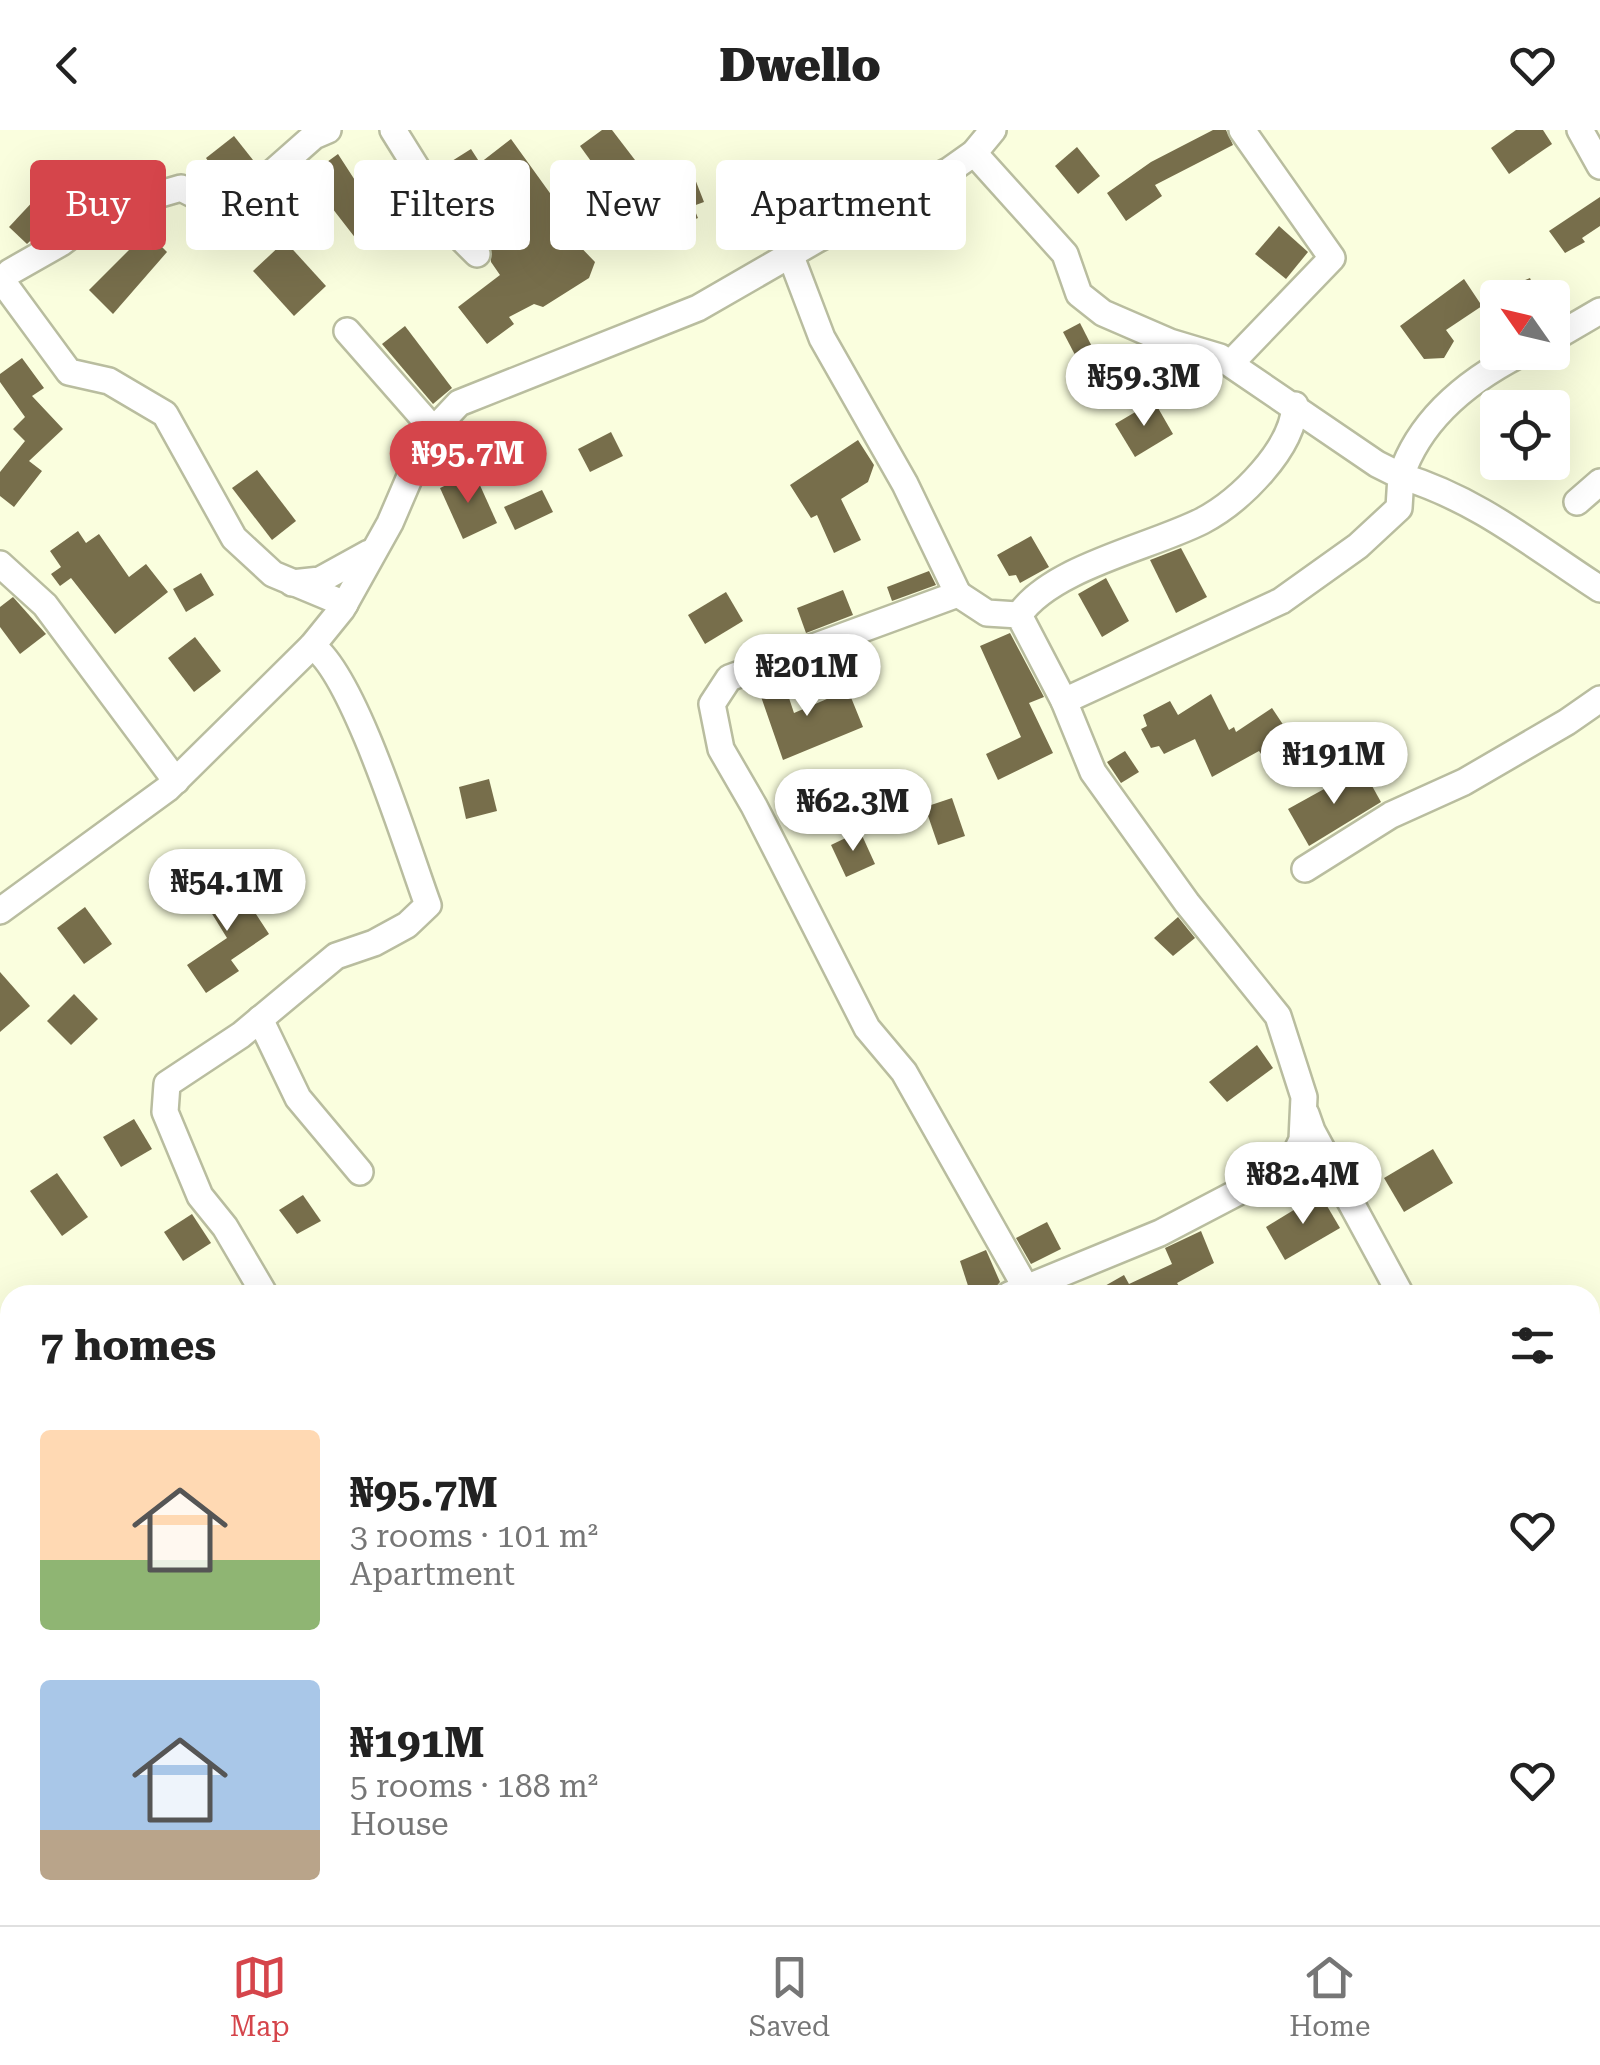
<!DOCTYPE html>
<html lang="en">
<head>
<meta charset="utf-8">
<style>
  :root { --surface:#fff; --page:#f2f2f2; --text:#222; --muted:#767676; --line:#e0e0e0; --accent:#d5454b }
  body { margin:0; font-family:"Roboto Serif",serif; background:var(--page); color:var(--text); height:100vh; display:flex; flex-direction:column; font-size:38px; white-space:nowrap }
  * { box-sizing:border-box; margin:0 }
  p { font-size:32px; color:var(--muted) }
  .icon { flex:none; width:55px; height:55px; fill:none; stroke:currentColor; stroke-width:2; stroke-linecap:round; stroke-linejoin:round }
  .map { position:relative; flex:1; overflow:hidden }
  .side { position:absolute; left:0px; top:1155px; width:1600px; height:640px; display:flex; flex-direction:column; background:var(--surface); border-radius:30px 30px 0 0; box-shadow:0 10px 40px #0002 }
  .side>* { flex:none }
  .hud { position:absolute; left:30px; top:30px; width:1000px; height:90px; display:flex; gap:20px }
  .needle { width:65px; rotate:304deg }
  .tools { position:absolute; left:1480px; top:150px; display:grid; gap:20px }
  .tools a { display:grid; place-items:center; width:90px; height:90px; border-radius:10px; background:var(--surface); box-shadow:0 10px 40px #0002; font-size:50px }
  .price { position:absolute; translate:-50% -85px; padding:0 22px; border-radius:35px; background:#fff; color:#222; font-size:32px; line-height:65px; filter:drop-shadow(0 2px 5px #0008) }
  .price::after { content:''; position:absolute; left:50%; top:60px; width:30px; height:22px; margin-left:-15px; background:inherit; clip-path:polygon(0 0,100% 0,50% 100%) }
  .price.selected { background:var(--accent); color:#fff }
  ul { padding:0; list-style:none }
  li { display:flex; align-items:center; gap:30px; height:250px; padding:0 40px }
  li span { display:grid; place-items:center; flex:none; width:280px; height:200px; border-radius:10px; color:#555 }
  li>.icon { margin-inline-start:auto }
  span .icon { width:120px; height:120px; fill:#fffc; stroke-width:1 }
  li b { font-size:42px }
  h2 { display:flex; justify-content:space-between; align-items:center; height:120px; padding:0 40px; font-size:42px }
  .tag { padding:0 35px; border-radius:10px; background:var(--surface); box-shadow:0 10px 40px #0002; font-size:35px; line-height:90px }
  .tag.selected { background:var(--accent); color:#fff }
  header { display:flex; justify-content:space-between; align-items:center; height:130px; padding:0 40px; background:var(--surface); font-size:45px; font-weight:800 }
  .dock { display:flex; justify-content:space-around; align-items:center; height:140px; border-top:2px solid var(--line); background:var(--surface); font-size:28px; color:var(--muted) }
  .dock a { display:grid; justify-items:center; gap:5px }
  .dock .selected { color:var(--accent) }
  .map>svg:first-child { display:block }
</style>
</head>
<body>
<header><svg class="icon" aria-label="back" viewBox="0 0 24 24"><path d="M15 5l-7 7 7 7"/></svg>Dwello<svg class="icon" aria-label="heart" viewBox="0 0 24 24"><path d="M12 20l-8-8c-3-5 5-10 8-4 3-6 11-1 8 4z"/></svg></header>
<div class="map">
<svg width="1600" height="1795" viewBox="0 0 1600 1795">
  <rect width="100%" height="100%" fill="#fafede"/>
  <!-- building -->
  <g fill="#776e4b">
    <polygon points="602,0 612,0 635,30 606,52 580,16"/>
    <polygon points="1213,0 1226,0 1233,15 1155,55 1162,66 1126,91 1107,63 1151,32"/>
    <polygon points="1516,0 1543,0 1552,14 1509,44 1491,18"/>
    <polygon points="234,6 253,30 222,52 206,28"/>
    <polygon points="511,9 578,102 569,105 595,132 589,148 543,177 534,174 509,187 514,194 487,214 458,177 500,145 491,132 490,115 511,102 479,61 465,69 444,36 471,19 480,33"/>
    <polygon points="1077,17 1100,46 1078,64 1055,36"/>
    <polygon points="338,24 360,58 396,35 411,60 380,80 389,91 360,114 329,74 308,90 287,61"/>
    <polygon points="695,49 704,72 693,76 698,88 668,100 655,65"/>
    <polygon points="37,67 57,86 27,114 9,97"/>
    <polygon points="1600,67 1600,96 1582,108 1585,112 1565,123 1549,101"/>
    <polygon points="1279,96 1308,122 1286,149 1255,124"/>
    <polygon points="147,102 167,122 113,184 89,160"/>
    <polygon points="285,111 326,156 294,186 253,141"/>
    <polygon points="1530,148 1538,168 1484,168 1484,167"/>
    <polygon points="1464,149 1482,176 1446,200 1454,211 1444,228 1424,229 1400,196"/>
    <polygon points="1080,193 1111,254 1095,263 1063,202"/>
    <polygon points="405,196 452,258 433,274 382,214"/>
    <polygon points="22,228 44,258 32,266 63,299 29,331 42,341 14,377 0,366 0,342 25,311 13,299 25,287 0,252 0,244"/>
    <polygon points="1154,271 1173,304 1135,327 1115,294"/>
    <polygon points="523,293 533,326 496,338 485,305"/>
    <polygon points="611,302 623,326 590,342 578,319"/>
    <polygon points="858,310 874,335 868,352 841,369 861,410 834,423 817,385 811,388 790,355"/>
    <polygon points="257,340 296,391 272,410 232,358"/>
    <polygon points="474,342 497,393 463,409 440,358"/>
    <polygon points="542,360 553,382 515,400 504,377"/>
    <polygon points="78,401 86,413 99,404 129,447 146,434 168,462 115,504 71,448 60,456 51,444 61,437 50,421"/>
    <polygon points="1031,406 1049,437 1020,453 1016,445 1009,446 997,425"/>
    <polygon points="1181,418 1207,467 1176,483 1150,430"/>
    <polygon points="929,441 936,455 892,471 887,457"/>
    <polygon points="201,443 214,465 186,482 173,459"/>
    <polygon points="1106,448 1129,491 1102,507 1078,464"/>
    <polygon points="843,460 853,485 806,503 797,478"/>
    <polygon points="726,462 743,491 705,514 688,485"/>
    <polygon points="13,467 46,504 20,524 0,497 0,477"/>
    <polygon points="1010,503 1044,567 1029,573 1053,623 998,650 986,624 1021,607 980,516"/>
    <polygon points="195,507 221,541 194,562 168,528"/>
    <polygon points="782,547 794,583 848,560 863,597 783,630 757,555"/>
    <polygon points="1211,564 1229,600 1234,597 1236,602 1272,578 1298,617 1269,636 1259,621 1212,647 1195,609 1164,624 1159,616 1151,618 1141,599 1147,596 1143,585 1170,571 1178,585"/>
    <polygon points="1125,621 1139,642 1121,653 1107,632"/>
    <polygon points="1362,638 1381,672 1309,716 1288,679"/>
    <polygon points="489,649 497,681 466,689 459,657"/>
    <polygon points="952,668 965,706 938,715 925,677"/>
    <polygon points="860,701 875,734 846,747 831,715"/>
    <polygon points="232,747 269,804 231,830 239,841 206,863 187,835 227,808 201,766"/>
    <polygon points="85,777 112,814 84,834 57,798"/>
    <polygon points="1178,787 1195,808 1173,826 1154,808"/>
    <polygon points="0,842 30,876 0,902"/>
    <polygon points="74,864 98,889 71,915 47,891"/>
    <polygon points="1257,915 1273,938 1227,972 1209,952"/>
    <polygon points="134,989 152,1019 121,1037 103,1007"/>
    <polygon points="1433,1019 1453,1053 1404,1082 1384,1048"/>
    <polygon points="57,1043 88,1087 62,1106 30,1061"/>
    <polygon points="1320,1064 1340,1098 1285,1130 1266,1097"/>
    <polygon points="303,1065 321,1091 297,1104 279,1080"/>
    <polygon points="192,1084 211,1113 183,1131 164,1102"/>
    <polygon points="1047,1092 1061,1119 1031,1134 1016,1108"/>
    <polygon points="1201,1101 1214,1133 1177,1153 1185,1165 1089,1165 1124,1145 1129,1154 1172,1134 1165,1118"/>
    <polygon points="986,1120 1000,1152 994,1159 971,1165 960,1131"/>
  </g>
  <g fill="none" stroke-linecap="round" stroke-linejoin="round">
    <defs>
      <g id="minor">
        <polyline points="393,0 459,106 477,124"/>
        <polyline points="1580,0 1600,36"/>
        <polyline points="974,23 1065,124 1079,164 1103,183 1170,212 1220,227 1377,334 1401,346 1399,378 1358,416 1281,471 1064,571"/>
        <polyline points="790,124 822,208 905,354 958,464 729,548 712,574 721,619 754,676 867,898 904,942 1030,1165"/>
        <polyline points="10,142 61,113 105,80 181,58 228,82 314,6 328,0"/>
        <polyline points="0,154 8,159 69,242 109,251 165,284 234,408 273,444 345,474"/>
        <polyline points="347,201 433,299"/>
        <polyline points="1552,209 1600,181"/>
        <path d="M1524,222C1470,249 1420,289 1401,346C1479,370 1532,415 1600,459"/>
        <polyline points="1231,233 1332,128 1242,0"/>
        <polyline points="1577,372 1600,352"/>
        <polyline points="0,434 45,475 176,651"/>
        <polyline points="292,453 320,450 369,423"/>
        <polyline points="958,464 987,483 1019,485 1064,571 1093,642 1187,773 1278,886 1304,967 1302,1010 1290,1035 1160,1103 1009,1165"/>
        <path d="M1019,485C1052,437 1151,417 1202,391C1240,371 1293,319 1295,275"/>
        <polyline points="1305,739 1391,685 1464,652 1567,592 1600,569"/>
        <polyline points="0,781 167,659 312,516 342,479 390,393 427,307 459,273 698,178 816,110 950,40 974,23 993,0"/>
        <polyline points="260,889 298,968 360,1042"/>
        <polyline points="1306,984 1312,1001 1401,1165"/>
        <path d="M265,1165L225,1097L200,1066L165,982L167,954L241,905L336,826L374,813L407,795L428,775C408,721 354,543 312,516"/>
        <polyline points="671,1785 676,1795"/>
      </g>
    </defs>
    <!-- minor casing -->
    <use href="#minor" stroke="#b9bd9f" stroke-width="30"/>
    <!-- minor -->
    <use href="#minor" stroke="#fff" stroke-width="25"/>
  </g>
</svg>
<div class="tools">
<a><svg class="needle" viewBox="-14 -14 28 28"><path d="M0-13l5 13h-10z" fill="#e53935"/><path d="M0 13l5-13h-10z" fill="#767676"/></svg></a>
<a><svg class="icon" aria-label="locate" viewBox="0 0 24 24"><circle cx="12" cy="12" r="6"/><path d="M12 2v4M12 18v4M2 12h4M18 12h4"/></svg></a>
</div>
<b class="price" style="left:1144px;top:299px">₦59.3M</b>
<b class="price selected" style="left:468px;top:376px">₦95.7M</b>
<b class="price" style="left:807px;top:589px">₦201M</b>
<b class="price" style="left:1334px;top:677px">₦191M</b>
<b class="price" style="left:853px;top:724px">₦62.3M</b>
<b class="price" style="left:227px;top:804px">₦54.1M</b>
<b class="price" style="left:1303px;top:1097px">₦82.4M</b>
<div class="hud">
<a class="tag selected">Buy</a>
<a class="tag">Rent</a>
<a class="tag">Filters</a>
<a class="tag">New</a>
<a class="tag">Apartment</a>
</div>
<section class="side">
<h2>7 homes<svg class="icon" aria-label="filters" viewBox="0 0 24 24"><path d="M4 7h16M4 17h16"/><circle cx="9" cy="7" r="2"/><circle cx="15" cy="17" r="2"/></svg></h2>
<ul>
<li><span style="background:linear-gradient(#ffd9b3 65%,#8fb573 0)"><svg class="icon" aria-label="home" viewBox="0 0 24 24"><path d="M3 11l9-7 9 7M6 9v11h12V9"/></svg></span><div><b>₦95.7M</b><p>3 rooms · 101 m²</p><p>Apartment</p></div><svg class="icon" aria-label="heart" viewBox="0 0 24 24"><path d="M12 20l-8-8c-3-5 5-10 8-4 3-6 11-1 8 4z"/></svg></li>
<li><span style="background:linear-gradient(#a9c7e8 75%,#b9a48a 0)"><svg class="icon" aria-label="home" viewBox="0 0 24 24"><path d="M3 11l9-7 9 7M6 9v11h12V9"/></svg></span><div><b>₦191M</b><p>5 rooms · 188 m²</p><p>House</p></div><svg class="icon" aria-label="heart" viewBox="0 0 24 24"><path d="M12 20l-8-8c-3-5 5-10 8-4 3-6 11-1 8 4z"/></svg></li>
</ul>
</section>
</div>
<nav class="dock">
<a class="selected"><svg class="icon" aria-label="map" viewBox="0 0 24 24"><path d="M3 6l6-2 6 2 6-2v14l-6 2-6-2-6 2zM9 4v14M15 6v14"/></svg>Map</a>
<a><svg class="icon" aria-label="saved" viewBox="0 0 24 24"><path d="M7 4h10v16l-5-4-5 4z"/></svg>Saved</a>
<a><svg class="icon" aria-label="home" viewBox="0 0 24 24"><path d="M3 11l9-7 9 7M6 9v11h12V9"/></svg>Home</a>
</nav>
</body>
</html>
